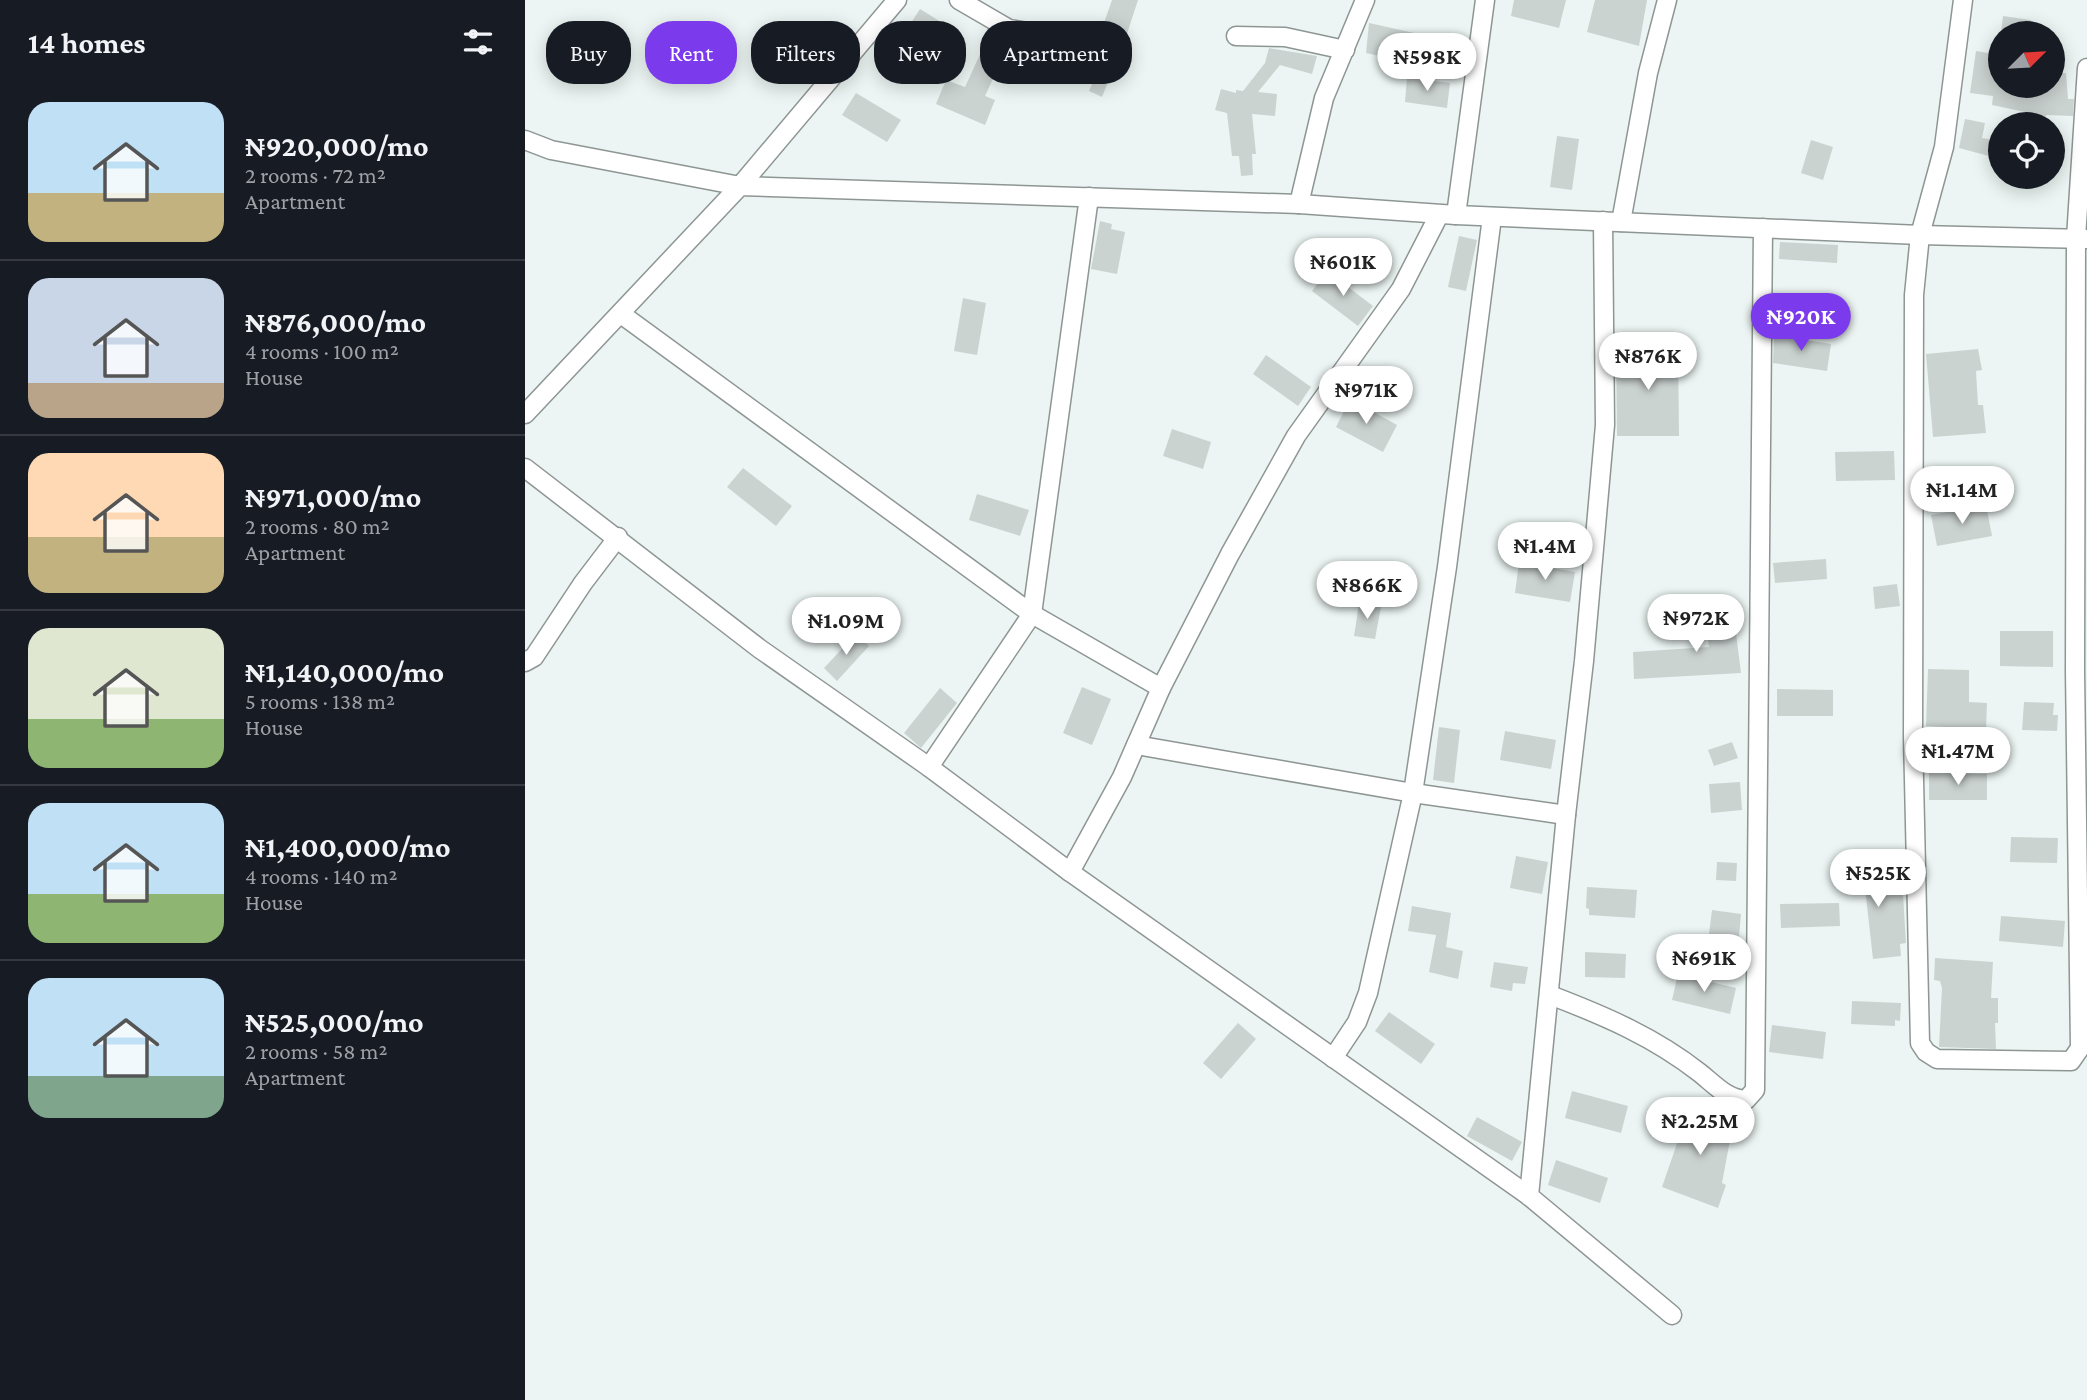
<!DOCTYPE html>
<html lang="en">
<head>
<meta charset="utf-8">
<style>
  :root { --surface:#171b24; --page:#242831; --text:#f1f3f6; --muted:#9ea1a6; --line:#363941; --accent:#7c3aed }
  body { margin:0; font-family:"Crimson Pro",serif; background:var(--page); color:var(--text); height:100vh; display:flex; flex-direction:column; font-size:26px; white-space:nowrap }
  * { box-sizing:border-box; margin:0 }
  p { font-size:23px; color:var(--muted) }
  .icon { flex:none; width:38px; height:38px; fill:none; stroke:currentColor; stroke-width:2; stroke-linecap:round; stroke-linejoin:round }
  .map { position:relative; flex:1; overflow:hidden }
  .sheet { display:flex; flex-direction:column; background:var(--surface); width:525px }
  .sheet>* { flex:none }
  .hud { position:absolute; left:21px; top:21px; width:665px; height:63px; display:flex; gap:14px }
  .needle { width:46px; rotate:66deg }
  .tools { position:absolute; left:1463px; top:21px; display:grid; gap:14px }
  .tools a { display:grid; place-items:center; width:77px; height:77px; border-radius:50%; background:var(--surface); box-shadow:0 4px 18px #0003; font-size:35px }
  .price { position:absolute; translate:-50% -60px; padding:0 16px; border-radius:24px; background:#fff; color:#222; font-size:23px; line-height:46px; filter:drop-shadow(0 2px 4px #0008) }
  .price::after { content:''; position:absolute; left:50%; top:42px; width:21px; height:16px; margin-left:-10px; background:inherit; clip-path:polygon(0 0,100% 0,50% 100%) }
  .price.selected { background:var(--accent); color:#fff }
  ul { padding:0; list-style:none }
  li { display:flex; align-items:center; gap:21px; height:175px; padding:0 28px }
  li+li { border-top:2px solid var(--line) }
  li span { display:grid; place-items:center; flex:none; width:196px; height:140px; border-radius:21px; color:#555 }
  li>.icon { margin-inline-start:auto }
  span .icon { width:84px; height:84px; fill:#fffc; stroke-width:1 }
  li b { font-size:30px }
  h2 { display:flex; justify-content:space-between; align-items:center; height:84px; padding:0 28px; font-size:30px }
  .tag { padding:0 24px; border-radius:28px; background:var(--surface); box-shadow:0 4px 18px #0003; font-size:24px; line-height:63px }
  .tag.selected { background:var(--accent); color:#fff }
  main { display:flex; flex:1; min-height:0 }
  .map>svg:first-child { display:block }
</style>
</head>
<body>
<main>
<section class="sheet">
<h2>14 homes<svg class="icon" aria-label="filters" viewBox="0 0 24 24"><path d="M4 7h16M4 17h16"/><circle cx="9" cy="7" r="2"/><circle cx="15" cy="17" r="2"/></svg></h2>
<ul>
<li><span style="background:linear-gradient(#bfe0f5 65%,#c2b280 0)"><svg class="icon" aria-label="home" viewBox="0 0 24 24"><path d="M3 11l9-7 9 7M6 9v11h12V9"/></svg></span><div><b>₦920,000/mo</b><p>2 rooms · 72 m²</p><p>Apartment</p></div></li>
<li><span style="background:linear-gradient(#c9d6e8 75%,#b9a48a 0)"><svg class="icon" aria-label="home" viewBox="0 0 24 24"><path d="M3 11l9-7 9 7M6 9v11h12V9"/></svg></span><div><b>₦876,000/mo</b><p>4 rooms · 100 m²</p><p>House</p></div></li>
<li><span style="background:linear-gradient(#ffd9b3 60%,#c2b280 0)"><svg class="icon" aria-label="home" viewBox="0 0 24 24"><path d="M3 11l9-7 9 7M6 9v11h12V9"/></svg></span><div><b>₦971,000/mo</b><p>2 rooms · 80 m²</p><p>Apartment</p></div></li>
<li><span style="background:linear-gradient(#dfe7d0 65%,#8fb573 0)"><svg class="icon" aria-label="home" viewBox="0 0 24 24"><path d="M3 11l9-7 9 7M6 9v11h12V9"/></svg></span><div><b>₦1,140,000/mo</b><p>5 rooms · 138 m²</p><p>House</p></div></li>
<li><span style="background:linear-gradient(#bfe0f5 65%,#8fb573 0)"><svg class="icon" aria-label="home" viewBox="0 0 24 24"><path d="M3 11l9-7 9 7M6 9v11h12V9"/></svg></span><div><b>₦1,400,000/mo</b><p>4 rooms · 140 m²</p><p>House</p></div></li>
<li><span style="background:linear-gradient(#bfe0f5 70%,#7fa58c 0)"><svg class="icon" aria-label="home" viewBox="0 0 24 24"><path d="M3 11l9-7 9 7M6 9v11h12V9"/></svg></span><div><b>₦525,000/mo</b><p>2 rooms · 58 m²</p><p>Apartment</p></div></li>
</ul>
</section>
<div class="map">
<svg width="1562" height="1400" viewBox="0 0 1562 1400">
  <rect width="100%" height="100%" fill="#ecf5f3"/>
  <!-- building -->
  <g fill="#cbd3d1">
    <polygon points="587,0 613,0 596,52 584,48 587,39 575,34"/>
    <polygon points="989,0 1041,0 1034,28 986,16"/>
    <polygon points="1070,0 1122,0 1114,46 1062,32"/>
    <polygon points="395,9 424,27 409,50 389,72 363,48 386,23"/>
    <polygon points="1478,16 1506,20 1504,33 1476,33"/>
    <polygon points="844,23 889,33 883,62 841,53"/>
    <polygon points="472,36 485,42 460,96 470,100 460,125 411,104 421,80 440,87 463,37 470,40"/>
    <polygon points="744,48 792,56 787,74 755,65 733,92 752,94 750,116 727,114 731,154 727,154 728,175 716,176 714,156 707,156 702,113 690,110 696,89 711,93 711,90 718,91 740,63"/>
    <polygon points="1451,51 1475,55 1475,86 1528,86 1528,73 1541,73 1543,99 1549,99 1548,116 1521,115 1520,124 1504,124 1505,113 1467,105 1468,96 1445,93"/>
    <polygon points="572,72 585,77 577,97 564,91"/>
    <polygon points="882,78 925,83 922,108 880,102"/>
    <polygon points="331,93 376,120 362,142 317,115"/>
    <polygon points="1440,119 1460,123 1457,138 1475,141 1475,159 1434,148"/>
    <polygon points="1032,136 1054,139 1047,190 1025,187"/>
    <polygon points="1286,140 1308,147 1298,180 1276,173"/>
    <polygon points="575,221 587,224 586,229 600,232 592,274 566,269"/>
    <polygon points="934,236 952,240 941,291 923,287"/>
    <polygon points="1255,242 1313,245 1312,263 1254,259"/>
    <polygon points="802,271 848,306 833,326 787,291"/>
    <polygon points="438,298 461,303 452,355 429,351"/>
    <polygon points="1249,335 1306,344 1302,371 1248,363"/>
    <polygon points="1133,345 1153,345 1154,436 1092,436 1091,350 1133,350"/>
    <polygon points="1453,349 1457,370 1451,371 1453,405 1458,405 1461,433 1408,437 1401,354"/>
    <polygon points="741,355 786,387 773,406 728,374"/>
    <polygon points="825,399 872,425 858,452 811,427"/>
    <polygon points="647,429 686,442 678,469 638,456"/>
    <polygon points="1369,451 1370,480 1311,481 1310,452"/>
    <polygon points="218,468 267,506 251,526 202,487"/>
    <polygon points="452,494 504,510 495,536 444,520"/>
    <polygon points="1461,505 1467,536 1412,546 1406,515"/>
    <polygon points="1301,559 1302,579 1250,583 1248,563"/>
    <polygon points="994,562 1050,572 1045,602 990,593"/>
    <polygon points="1372,584 1375,606 1350,609 1348,587"/>
    <polygon points="834,604 856,607 850,639 829,636"/>
    <polygon points="1208,609 1216,673 1109,679 1108,652 1184,647 1179,613"/>
    <polygon points="1475,631 1528,631 1528,667 1475,666"/>
    <polygon points="331,634 344,646 312,681 299,668"/>
    <polygon points="1403,669 1444,670 1444,702 1462,703 1461,729 1401,726"/>
    <polygon points="557,687 586,699 567,745 538,733"/>
    <polygon points="415,688 432,703 396,748 379,733"/>
    <polygon points="1252,689 1308,690 1308,716 1252,716"/>
    <polygon points="1499,702 1529,703 1528,715 1533,715 1532,731 1497,730"/>
    <polygon points="914,727 935,730 929,783 908,780"/>
    <polygon points="980,731 1031,740 1026,769 975,760"/>
    <polygon points="1207,742 1213,758 1189,766 1183,750"/>
    <polygon points="1404,773 1462,774 1462,800 1404,800"/>
    <polygon points="1215,782 1217,810 1186,813 1184,784"/>
    <polygon points="1486,837 1533,838 1532,863 1485,862"/>
    <polygon points="991,856 1023,862 1017,894 985,888"/>
    <polygon points="1354,861 1357,896 1378,894 1381,943 1375,944 1376,956 1348,959 1340,888 1318,890 1315,865"/>
    <polygon points="1192,862 1212,863 1211,881 1191,880"/>
    <polygon points="1062,887 1112,890 1110,918 1064,915 1064,909 1061,908"/>
    <polygon points="1314,903 1315,926 1256,928 1255,904"/>
    <polygon points="887,906 926,913 921,947 938,951 933,979 904,972 911,935 883,931"/>
    <polygon points="1187,910 1216,914 1214,937 1184,934"/>
    <polygon points="1476,916 1540,921 1538,947 1474,941"/>
    <polygon points="1060,952 1101,954 1100,978 1060,977"/>
    <polygon points="1410,958 1468,962 1466,998 1473,998 1473,1023 1470,1023 1471,1049 1414,1047 1417,988 1415,981 1409,980"/>
    <polygon points="969,962 1003,967 1000,984 988,983 987,991 965,987"/>
    <polygon points="1153,974 1211,988 1205,1014 1147,1000"/>
    <polygon points="1327,1001 1376,1003 1375,1021 1370,1020 1370,1026 1326,1024"/>
    <polygon points="864,1012 910,1044 896,1064 850,1031"/>
    <polygon points="713,1023 731,1039 696,1079 678,1063"/>
    <polygon points="1247,1025 1301,1032 1298,1059 1244,1052"/>
    <polygon points="1047,1091 1103,1106 1096,1133 1040,1118"/>
    <polygon points="1167,1100 1186,1107 1182,1119 1208,1124 1197,1183 1201,1185 1193,1208 1137,1187"/>
    <polygon points="952,1117 997,1142 987,1161 942,1136"/>
    <polygon points="1031,1160 1083,1178 1075,1203 1023,1185"/>
  </g>
  <g fill="none" stroke-linecap="round" stroke-linejoin="round">
    <defs>
      <g id="street">
        <polyline points="434,0 484,29 560,41"/>
        <polyline points="1438,0 1419,147 1395,235 1389,295 1388,736 1395,1043 1401,1052 1412,1059 1546,1061 1555,1048 1550,671 1551,238 1562,68"/>
        <polyline points="711,36 760,37 820,50"/>
        <polyline points="0,140 26,150 215,186 372,0"/>
        <polyline points="774,204 799,98 840,0"/>
        <polyline points="931,215 960,0"/>
        <polyline points="1096,222 1123,73 1142,0"/>
        <polyline points="96,314 507,614 636,688"/>
        <polyline points="0,414 215,186 774,204 931,215 1395,235 1562,239"/>
        <polyline points="0,468 235,649 404,767 545,872 1004,1196 1147,1315"/>
        <polyline points="0,662 9,657 58,583 93,537"/>
        <polyline points="611,745 888,793 1041,815"/>
        <polyline points="404,767 507,614 564,197"/>
        <polyline points="545,872 597,777 636,688 705,554 771,436 876,289 914,215"/>
        <path d="M1025,995C1080,1016 1129,1037 1175,1073C1190,1085 1202,1099 1221,1100L1230,1090L1238,228"/>
        <polyline points="808,1058 832,1022 843,993 888,793 922,567 967,217"/>
        <polyline points="1004,1196 1041,815 1059,661 1080,425 1078,221"/>
      </g>
    </defs>
    <!-- street casing -->
    <use href="#street" stroke="#8e9694" stroke-width="21"/>
    <!-- street -->
    <use href="#street" stroke="#fff" stroke-width="18"/>
  </g>
</svg>
<div class="tools">
<a><svg class="needle" viewBox="-14 -14 28 28"><path d="M0-13l5 13h-10z" fill="#e53935"/><path d="M0 13l5-13h-10z" fill="#9ea1a6"/></svg></a>
<a><svg class="icon" aria-label="locate" viewBox="0 0 24 24"><circle cx="12" cy="12" r="6"/><path d="M12 2v4M12 18v4M2 12h4M18 12h4"/></svg></a>
</div>
<b class="price" style="left:902px;top:93px">₦598K</b>
<b class="price" style="left:818px;top:298px">₦601K</b>
<b class="price selected" style="left:1276px;top:353px">₦920K</b>
<b class="price" style="left:1123px;top:392px">₦876K</b>
<b class="price" style="left:841px;top:426px">₦971K</b>
<b class="price" style="left:1437px;top:526px">₦1.14M</b>
<b class="price" style="left:1020px;top:582px">₦1.4M</b>
<b class="price" style="left:842px;top:621px">₦866K</b>
<b class="price" style="left:1171px;top:654px">₦972K</b>
<b class="price" style="left:321px;top:657px">₦1.09M</b>
<b class="price" style="left:1433px;top:787px">₦1.47M</b>
<b class="price" style="left:1353px;top:909px">₦525K</b>
<b class="price" style="left:1179px;top:994px">₦691K</b>
<b class="price" style="left:1175px;top:1157px">₦2.25M</b>
<div class="hud">
<a class="tag">Buy</a>
<a class="tag selected">Rent</a>
<a class="tag">Filters</a>
<a class="tag">New</a>
<a class="tag">Apartment</a>
</div>
</div>
</main>
</body>
</html>
